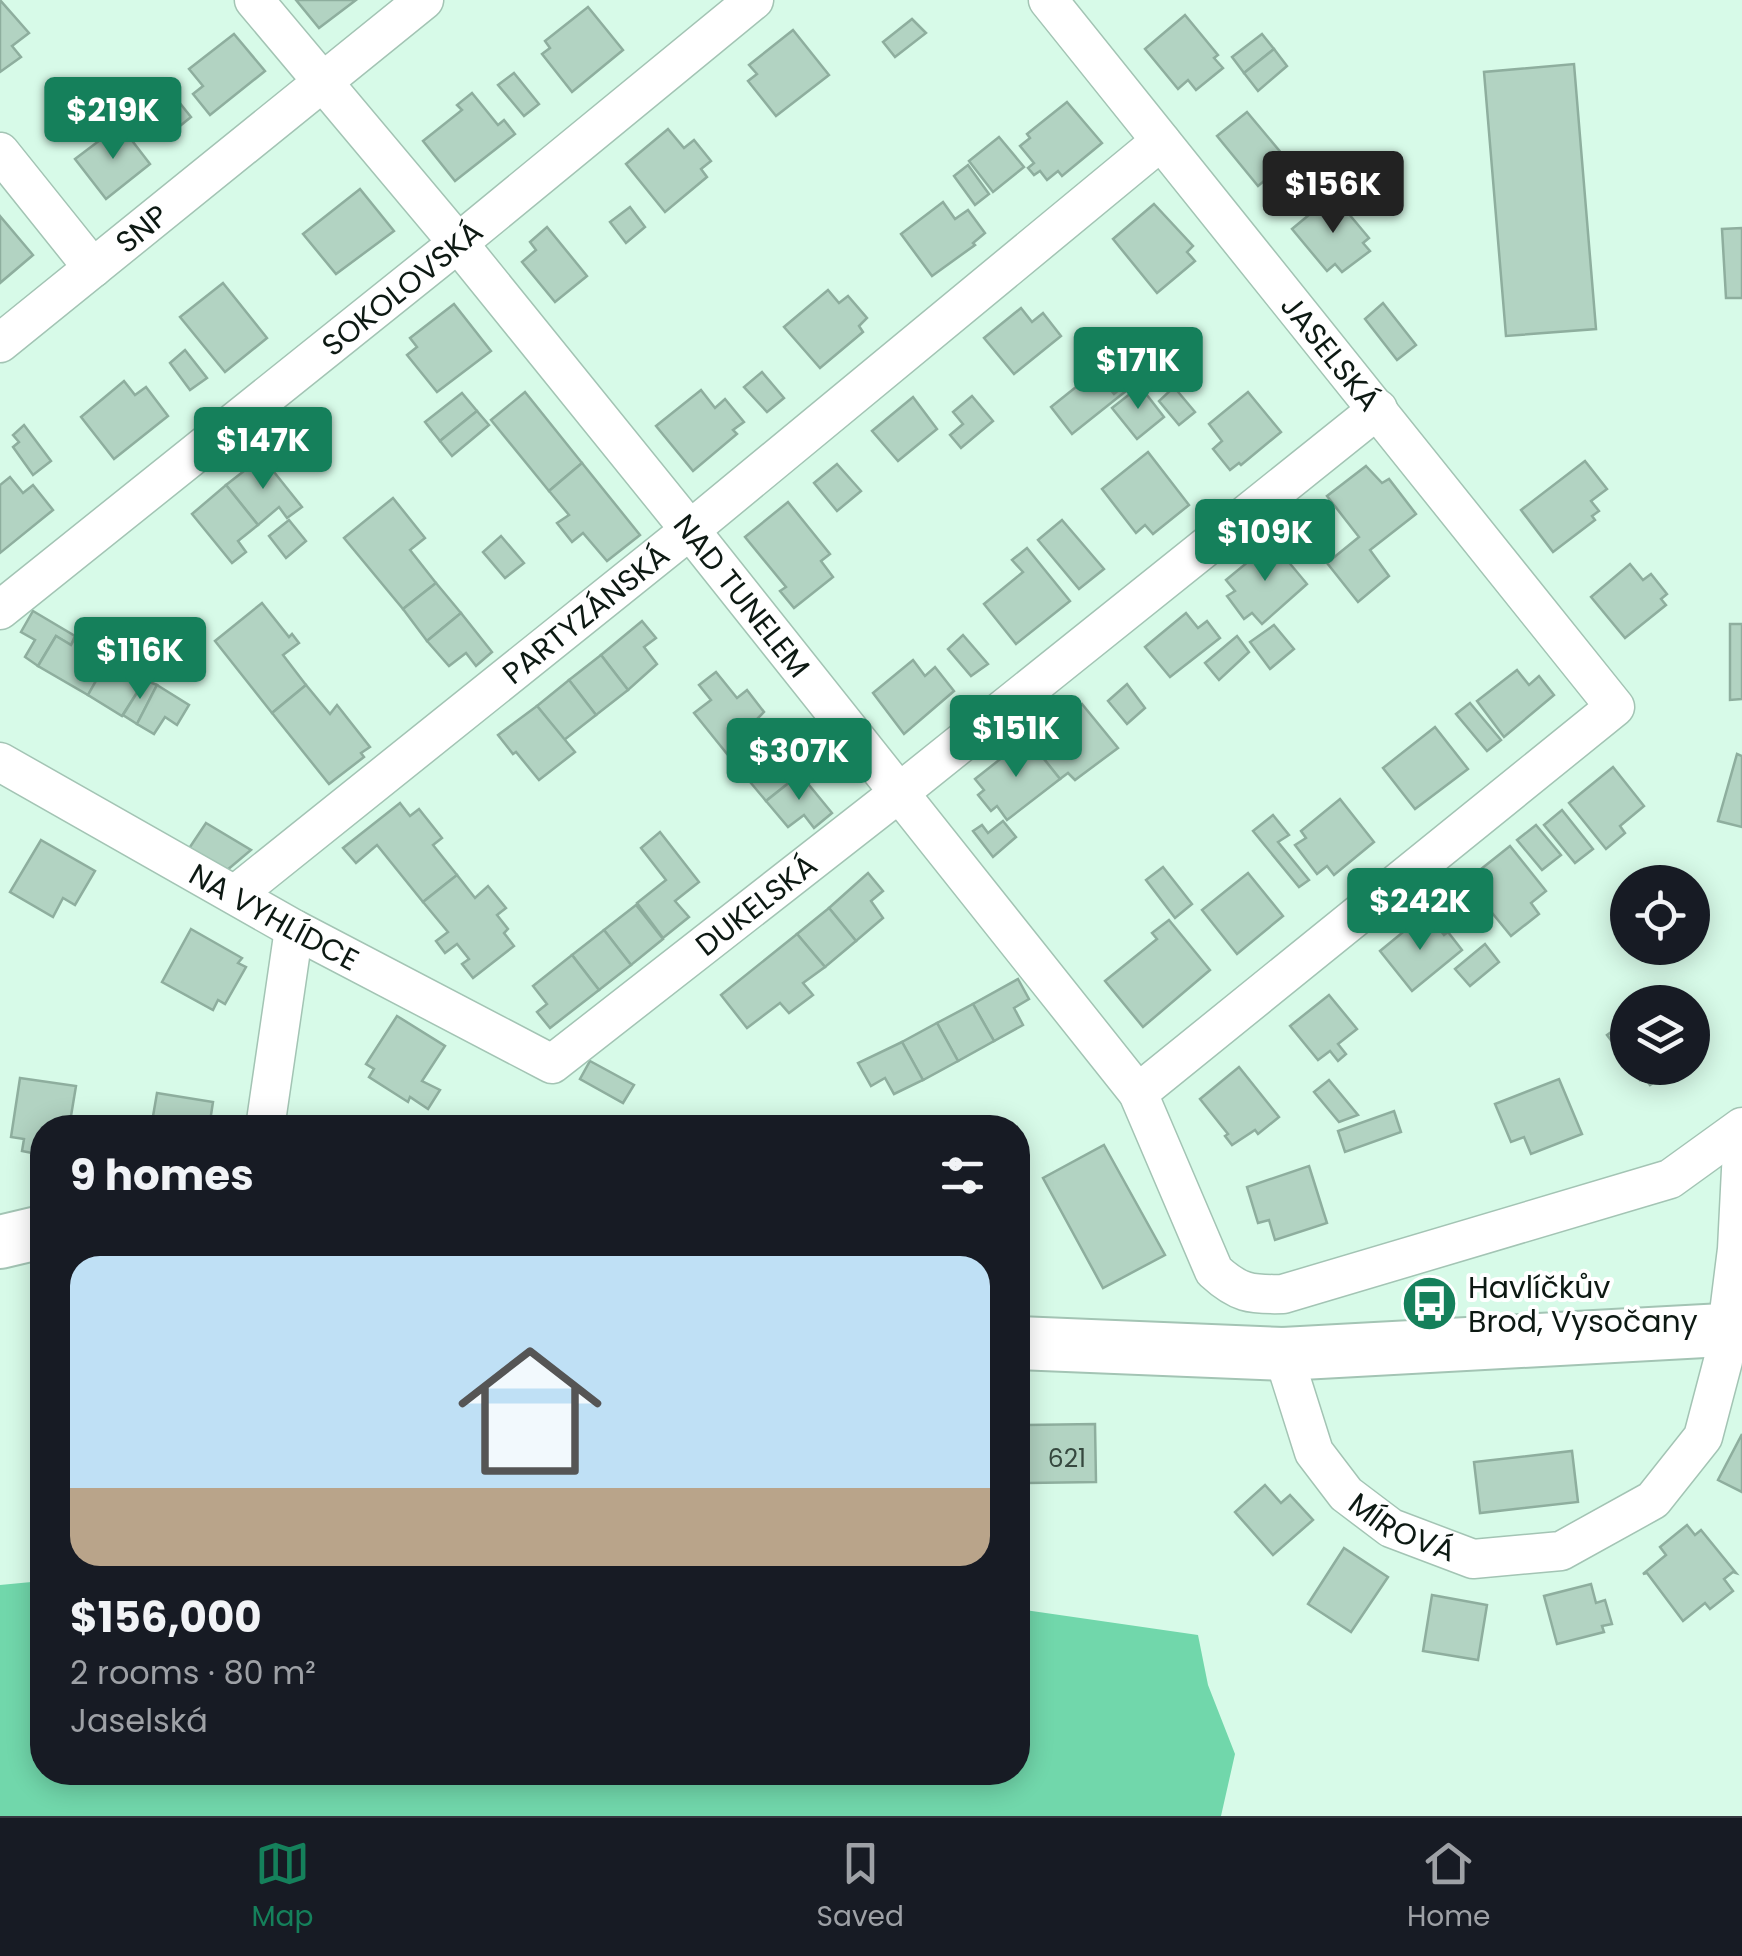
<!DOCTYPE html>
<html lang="en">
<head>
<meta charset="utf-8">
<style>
  :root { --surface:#171b24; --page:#242831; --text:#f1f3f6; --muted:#9ea1a6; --line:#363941; --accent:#15805b }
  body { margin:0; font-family:Poppins,sans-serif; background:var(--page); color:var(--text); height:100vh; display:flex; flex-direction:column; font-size:38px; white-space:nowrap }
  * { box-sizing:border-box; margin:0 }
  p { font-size:32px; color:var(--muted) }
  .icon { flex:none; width:55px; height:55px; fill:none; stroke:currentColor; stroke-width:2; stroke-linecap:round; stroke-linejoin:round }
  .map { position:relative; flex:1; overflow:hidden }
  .side { position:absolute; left:30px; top:1115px; width:1000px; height:670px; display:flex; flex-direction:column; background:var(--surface); border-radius:40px; box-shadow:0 5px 25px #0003 }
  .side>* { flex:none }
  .buttons { position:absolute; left:1610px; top:865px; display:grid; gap:20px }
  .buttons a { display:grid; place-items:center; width:100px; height:100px; border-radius:50%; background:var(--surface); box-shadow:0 5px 25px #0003; font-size:50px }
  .price { position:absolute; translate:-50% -85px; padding:0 22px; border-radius:10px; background:var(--accent); color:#fff; font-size:32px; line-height:65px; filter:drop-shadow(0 2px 5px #0008) }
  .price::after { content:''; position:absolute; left:50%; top:60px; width:30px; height:22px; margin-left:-15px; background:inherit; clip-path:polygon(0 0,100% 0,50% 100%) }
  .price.current { background:#222; color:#fff }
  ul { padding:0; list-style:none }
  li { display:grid; align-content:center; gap:20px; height:530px; padding:0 40px }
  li+li { border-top:2px solid var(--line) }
  li span { display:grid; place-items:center; height:310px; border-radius:30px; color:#555 }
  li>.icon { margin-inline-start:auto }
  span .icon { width:180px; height:180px; fill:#fffc; stroke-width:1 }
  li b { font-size:42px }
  h2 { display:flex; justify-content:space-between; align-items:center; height:120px; padding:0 40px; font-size:42px }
  .dock { display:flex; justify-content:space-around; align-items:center; height:140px; border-top:2px solid var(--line); background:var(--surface); font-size:28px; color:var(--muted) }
  .dock a { display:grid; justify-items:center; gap:5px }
  .dock .current { color:var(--accent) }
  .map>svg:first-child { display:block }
</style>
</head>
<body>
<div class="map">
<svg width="1742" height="1816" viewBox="0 0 1742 1816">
  <rect width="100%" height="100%" fill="#d7fae8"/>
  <!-- forest -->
  <polygon fill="#71d7ab" points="42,1581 42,1772 1018,1772 1018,1609 1198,1635 1208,1685 1235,1754 1221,1816 0,1816 0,1585"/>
  <!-- building -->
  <g fill="#b2d3c2" stroke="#8eae9e" stroke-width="2.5">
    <polygon points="0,0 29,33 12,46 21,57 0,72"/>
    <polygon points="296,0 356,0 319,28"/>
    <polygon points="588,7 623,50 572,92 542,54 550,48 545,41"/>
    <polygon points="1185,15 1218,55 1214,58 1223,68 1196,90 1188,80 1178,89 1145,49"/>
    <polygon points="912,19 926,33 895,57 883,42"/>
    <polygon points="793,30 829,75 776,116 748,81 757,74 749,65"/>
    <polygon points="234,34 265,71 210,115 193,94 203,86 189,69"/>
    <polygon points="1262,34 1274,49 1244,73 1232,57"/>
    <polygon points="1274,49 1287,66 1258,91 1244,73"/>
    <polygon points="1574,64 1596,329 1506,336 1484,72"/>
    <polygon points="514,73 539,104 524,116 498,85"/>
    <polygon points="163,82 191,117 175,130 146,95"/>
    <polygon points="472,93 498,125 504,120 515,134 455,181 423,141 462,110 457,105"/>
    <polygon points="1067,102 1102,143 1062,176 1058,171 1047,180 1040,171 1034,175 1028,168 1034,163 1020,146 1030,138 1027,134"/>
    <polygon points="1247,112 1288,161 1258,186 1217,136"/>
    <polygon points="120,125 150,164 106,199 75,159"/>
    <polygon points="668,129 684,148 694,140 711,161 701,169 707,177 665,212 626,164"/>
    <polygon points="999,137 1024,167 993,192 969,161"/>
    <polygon points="968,165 989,194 975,205 954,176"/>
    <polygon points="360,189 394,231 336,274 303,234"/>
    <polygon points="1333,195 1369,238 1363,243 1370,251 1342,272 1335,264 1327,271 1292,229"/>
    <polygon points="943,202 955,219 968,210 985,233 973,243 975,245 932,276 901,234"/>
    <polygon points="1154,204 1193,246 1187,252 1195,261 1157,293 1113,239"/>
    <polygon points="630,207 645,227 626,243 610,222"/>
    <polygon points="0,216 33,255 0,283"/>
    <polygon points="547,227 587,276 555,302 522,262 536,250 530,242"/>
    <polygon points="1742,228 1742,298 1726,298 1722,229"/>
    <polygon points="223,283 267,338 225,372 180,317"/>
    <polygon points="828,290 839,303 848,296 867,318 859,326 863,332 820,368 784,327"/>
    <polygon points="1383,303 1416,345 1397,360 1365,319"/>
    <polygon points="454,304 491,351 437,392 407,355 417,347 410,338"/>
    <polygon points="1021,308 1032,322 1043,313 1061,336 1014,374 984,338"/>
    <polygon points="185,350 207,378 190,390 170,363"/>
    <polygon points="1120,353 1141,379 1072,434 1051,407 1096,371 1114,394 1132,379 1115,357"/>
    <polygon points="762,372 784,398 767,412 744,387"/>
    <polygon points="124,381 135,395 146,387 168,416 114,459 81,417"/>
    <polygon points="1140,386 1164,417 1137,439 1112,408"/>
    <polygon points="1174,387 1195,412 1179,425 1159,401"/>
    <polygon points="701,390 715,408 725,399 744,422 733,430 737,434 693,471 656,426"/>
    <polygon points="525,392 582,463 549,491 491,420"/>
    <polygon points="1248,392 1281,432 1241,465 1239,463 1230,470 1213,449 1222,441 1209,424"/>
    <polygon points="462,393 477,411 440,441 425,422"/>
    <polygon points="972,396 993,421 961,448 950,435 963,424 953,412"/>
    <polygon points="913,397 937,429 898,461 872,431"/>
    <polygon points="477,411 489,425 452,456 440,441"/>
    <polygon points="24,425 51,461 33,475 13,447 19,442 13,435"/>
    <polygon points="1148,452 1189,505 1153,534 1145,525 1136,533 1102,489"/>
    <polygon points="262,457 302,507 287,518 279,507 258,525 226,485"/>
    <polygon points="1585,461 1607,489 1591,501 1599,511 1592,516 1595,520 1553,552 1521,510"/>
    <polygon points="582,463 640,535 607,561 583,533 572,542 557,523 569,515 549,491"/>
    <polygon points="837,464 861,491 837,511 814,483"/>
    <polygon points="1366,466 1382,483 1389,479 1416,514 1370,550 1389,576 1358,602 1327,563 1359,537 1327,496"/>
    <polygon points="10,477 23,493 33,485 53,510 0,553 0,485"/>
    <polygon points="226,485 258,525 238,541 246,552 232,563 192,514"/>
    <polygon points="393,498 425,538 410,550 436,583 403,609 344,538"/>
    <polygon points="788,502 830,554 821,561 833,577 794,608 780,591 786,587 745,537"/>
    <polygon points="289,520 306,541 286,558 269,536"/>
    <polygon points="1062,520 1104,569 1079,589 1038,540"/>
    <polygon points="501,536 524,563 505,578 483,552"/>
    <polygon points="1272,542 1307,584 1262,624 1252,613 1244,619 1227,596 1235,591 1226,580"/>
    <polygon points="1027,548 1070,601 1016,644 984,604 1023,572 1012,560"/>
    <polygon points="1630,564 1643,580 1651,574 1667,594 1661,599 1666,605 1625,638 1591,597"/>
    <polygon points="436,583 461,613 427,641 403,609"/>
    <polygon points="262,603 289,637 292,634 299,643 283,655 306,685 272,713 215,641"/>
    <polygon points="33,611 75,636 71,645 56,636 38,666 25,657 35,640 21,632"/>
    <polygon points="461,613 492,652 476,666 466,653 449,666 427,641"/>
    <polygon points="1186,613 1198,628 1207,621 1220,638 1170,677 1145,647"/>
    <polygon points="642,621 656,638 644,647 657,664 628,690 601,655"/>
    <polygon points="1730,624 1742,624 1742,699 1730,700"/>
    <polygon points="1274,625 1294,649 1270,669 1250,642"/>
    <polygon points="963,635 988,664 971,676 948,649"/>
    <polygon points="56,636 71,645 75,638 109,658 88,695 38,666"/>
    <polygon points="1237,636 1249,652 1219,680 1205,663"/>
    <polygon points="601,655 628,690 596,715 569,680"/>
    <polygon points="109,658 145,680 122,716 88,695"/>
    <polygon points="913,660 925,676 935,667 954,691 904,734 873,693"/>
    <polygon points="1517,670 1529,685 1539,676 1554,695 1504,737 1477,701"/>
    <polygon points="716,672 737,698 747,690 764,712 756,720 774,743 740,770 694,713 711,700 699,685"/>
    <polygon points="145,680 157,685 137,724 123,715"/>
    <polygon points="569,680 596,715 564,740 537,706"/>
    <polygon points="1127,684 1145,708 1127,724 1108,701"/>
    <polygon points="157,685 189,705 177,725 165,717 154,734 137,724"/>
    <polygon points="306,685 330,714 337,705 370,747 361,753 364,757 329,784 272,713"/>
    <polygon points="1071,702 1077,708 1082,704 1118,748 1075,780 1068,773 1060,779 1027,738"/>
    <polygon points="1470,703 1501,740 1487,751 1456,714"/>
    <polygon points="537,706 575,752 539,780 516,752 513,754 498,735"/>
    <polygon points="1435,727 1468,769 1415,809 1383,768"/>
    <polygon points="1027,738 1060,779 1007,820 997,806 991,811 978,795 984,790 975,779"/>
    <polygon points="774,743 800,774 766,801 740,770"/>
    <polygon points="1737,754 1742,756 1742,827 1718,821"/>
    <polygon points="1613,767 1644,806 1620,826 1625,833 1606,849 1569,803"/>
    <polygon points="800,774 832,813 814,828 804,815 788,827 766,801"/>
    <polygon points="1340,799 1374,842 1334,875 1327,866 1317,874 1295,845 1306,838 1301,831"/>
    <polygon points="400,803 410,816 419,809 442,838 433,845 457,875 423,902 377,845 356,863 343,848"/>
    <polygon points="1562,810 1593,849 1575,863 1544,825"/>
    <polygon points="1273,815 1289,835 1278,842 1309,880 1299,887 1253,831"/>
    <polygon points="1003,821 1016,837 993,857 973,831 982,825 988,833"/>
    <polygon points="206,823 251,850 226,871 186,853"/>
    <polygon points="1536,825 1561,855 1542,870 1517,840"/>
    <polygon points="660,832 699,882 675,901 689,917 663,938 637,903 666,880 641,848"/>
    <polygon points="41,840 95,871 75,905 63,898 53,917 10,892"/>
    <polygon points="1510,846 1546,891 1531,903 1539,914 1511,936 1466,881"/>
    <polygon points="1163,867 1192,904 1175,918 1146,880"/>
    <polygon points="868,873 883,891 871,901 883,918 856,941 829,908"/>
    <polygon points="1248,873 1283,916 1237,954 1202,910"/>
    <polygon points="457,875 475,898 488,886 506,908 497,915 508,929 504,933 514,946 473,978 462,964 469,959 457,944 445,953 436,941 448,932 423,902"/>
    <polygon points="636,905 663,939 631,965 604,930"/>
    <polygon points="829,908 856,941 825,967 797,934"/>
    <polygon points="1419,919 1430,931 1437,926 1444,935 1448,932 1462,950 1412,991 1380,951"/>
    <polygon points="1169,920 1210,970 1143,1027 1105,981 1157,939 1152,933"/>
    <polygon points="191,929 242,958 238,963 246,967 225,1004 218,1000 213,1010 162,982"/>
    <polygon points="604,930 631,965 599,990 572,955"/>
    <polygon points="797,934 825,967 803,983 813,995 789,1013 780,1003 747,1028 721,995"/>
    <polygon points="1485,944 1499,962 1470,986 1455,969"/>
    <polygon points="572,955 599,990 550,1028 537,1012 547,1004 533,986"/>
    <polygon points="1018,979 1029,999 1014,1008 1023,1025 994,1041 973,1004"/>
    <polygon points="1329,995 1357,1029 1338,1044 1346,1054 1338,1061 1330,1051 1318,1060 1290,1026"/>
    <polygon points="973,1004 994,1041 958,1061 937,1023"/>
    <polygon points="397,1016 445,1046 422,1081 440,1090 428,1109 410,1097 408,1102 369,1077 374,1069 366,1064"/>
    <polygon points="1628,1020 1628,1063 1607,1035"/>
    <polygon points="937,1023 958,1061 923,1080 902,1042"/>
    <polygon points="902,1042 923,1080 894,1094 885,1078 871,1086 858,1063"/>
    <polygon points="590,1061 634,1085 623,1103 580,1079"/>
    <polygon points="1239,1067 1279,1117 1258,1134 1255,1130 1232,1145 1225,1136 1228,1134 1200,1099"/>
    <polygon points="1631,1068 1675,1068 1650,1085 1644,1077 1640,1080"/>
    <polygon points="20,1078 76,1086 69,1128 42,1128 42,1155 22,1151 24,1139 11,1137"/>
    <polygon points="1559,1079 1582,1134 1531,1154 1524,1137 1511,1142 1495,1104"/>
    <polygon points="1329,1080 1358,1115 1339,1122 1314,1092"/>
    <polygon points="157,1093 213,1102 209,1128 151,1128"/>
    <polygon points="1394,1111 1401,1132 1345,1152 1338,1131"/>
    <polygon points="1104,1145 1165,1255 1103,1288 1043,1178"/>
    <polygon points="1309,1166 1327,1223 1275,1240 1269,1220 1258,1223 1247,1187"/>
    <polygon points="1018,1218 1028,1269 1018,1271"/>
    <polygon points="1095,1424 1096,1482 1028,1483 1026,1425"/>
    <polygon points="1742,1434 1742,1492 1718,1480"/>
    <polygon points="1572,1451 1578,1502 1480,1513 1474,1462"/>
    <polygon points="1265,1485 1281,1503 1290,1495 1313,1520 1273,1555 1235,1512"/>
    <polygon points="1687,1525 1695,1535 1701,1530 1736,1573 1733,1572 1724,1579 1733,1591 1710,1609 1705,1603 1683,1621 1647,1573 1643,1574 1666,1555 1660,1547"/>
    <polygon points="1344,1548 1388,1577 1351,1632 1308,1604"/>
    <polygon points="1591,1584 1596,1603 1605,1600 1612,1624 1602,1626 1604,1632 1557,1644 1544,1596"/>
    <polygon points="1432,1595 1487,1605 1478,1660 1423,1651"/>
  </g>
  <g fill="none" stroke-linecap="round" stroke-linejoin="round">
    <defs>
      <g id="street">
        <path id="s1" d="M254,0L458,243L690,530L1138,1093L1214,1271C1238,1293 1250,1295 1283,1294L1670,1179L1742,1127"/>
        <path id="s2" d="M1048,0L1615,707L1138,1093"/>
        <polyline points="0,152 93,268"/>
        <path id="s3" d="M0,343L424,0"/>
        <path id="s4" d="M0,610L458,243L754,0"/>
        <path id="s5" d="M0,762L294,929L552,1064L900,792L1378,409"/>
        <path id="s6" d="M236,894L690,530L1161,141"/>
        <polyline points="265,1128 294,929"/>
        <path id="s7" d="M1283,1354L1314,1452L1346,1494L1391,1528L1473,1559L1561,1551L1653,1500L1703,1437L1723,1361L1737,1249L1742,1150"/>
      </g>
      <g id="secondary">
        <polyline points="0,1242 42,1232"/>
        <polyline points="1018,1343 1283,1354 1742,1329"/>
      </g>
    </defs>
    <!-- street casing -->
    <use href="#street" stroke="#a3c4b4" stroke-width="41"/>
    <!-- secondary casing -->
    <use href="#secondary" stroke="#a3c4b4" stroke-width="56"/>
    <!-- street -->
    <use href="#street" stroke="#fff" stroke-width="38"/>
    <!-- secondary -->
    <use href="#secondary" stroke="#fff" stroke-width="52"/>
  </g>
  <!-- icons -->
  <defs>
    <symbol id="bus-disc" viewBox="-11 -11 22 22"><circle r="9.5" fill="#15805b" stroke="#fff"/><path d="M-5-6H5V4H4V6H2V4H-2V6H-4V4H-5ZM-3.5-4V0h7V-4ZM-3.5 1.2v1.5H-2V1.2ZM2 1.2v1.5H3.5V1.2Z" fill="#fff"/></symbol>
  </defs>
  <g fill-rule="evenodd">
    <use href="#bus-disc" x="1398" y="1272" width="63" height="63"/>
  </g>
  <g text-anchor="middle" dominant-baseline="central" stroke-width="8" stroke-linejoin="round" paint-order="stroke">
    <!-- number labels -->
    <g font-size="25" fill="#36483f">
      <text x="1067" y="1458">621</text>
    </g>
    <!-- street labels -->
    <g font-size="30" fill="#0d1913" stroke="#fff">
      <text stroke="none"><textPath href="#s3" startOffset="182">SNP</textPath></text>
      <text stroke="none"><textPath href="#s4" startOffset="515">SOKOLOVSKÁ</textPath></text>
      <text stroke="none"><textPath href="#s2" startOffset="452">JASELSKÁ</textPath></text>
      <text stroke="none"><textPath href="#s1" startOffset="770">NAD TUNELEM</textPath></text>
      <text stroke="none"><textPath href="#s6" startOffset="448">PARTYZÁNSKÁ</textPath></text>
      <text stroke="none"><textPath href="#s5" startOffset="888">DUKELSKÁ</textPath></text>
      <text stroke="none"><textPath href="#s5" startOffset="315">NA VYHLÍDCE</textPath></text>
      <text stroke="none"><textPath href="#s7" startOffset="222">MÍROVÁ</textPath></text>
    </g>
    <!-- poi labels -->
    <g font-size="30" fill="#0d1913" stroke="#fff" text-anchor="start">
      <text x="1468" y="1287">Havlíčkův<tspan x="1468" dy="34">Brod, Vysočany</tspan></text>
    </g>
  </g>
</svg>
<div class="buttons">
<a><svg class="icon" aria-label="locate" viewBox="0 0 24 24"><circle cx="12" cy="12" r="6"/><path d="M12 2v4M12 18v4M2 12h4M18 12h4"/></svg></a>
<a><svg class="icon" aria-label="layers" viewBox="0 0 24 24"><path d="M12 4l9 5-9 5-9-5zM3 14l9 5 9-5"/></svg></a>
</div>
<b class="price" style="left:113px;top:162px">$219K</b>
<b class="price current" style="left:1333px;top:236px">$156K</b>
<b class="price" style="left:1138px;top:412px">$171K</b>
<b class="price" style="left:263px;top:492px">$147K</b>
<b class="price" style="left:1265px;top:584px">$109K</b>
<b class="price" style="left:140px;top:702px">$116K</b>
<b class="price" style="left:1016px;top:780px">$151K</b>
<b class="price" style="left:799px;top:803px">$307K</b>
<b class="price" style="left:1420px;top:953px">$242K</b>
<section class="side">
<h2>9 homes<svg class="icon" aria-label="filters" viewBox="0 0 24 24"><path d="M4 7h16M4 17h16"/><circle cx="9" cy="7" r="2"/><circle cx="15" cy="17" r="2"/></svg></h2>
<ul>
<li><span style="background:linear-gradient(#bfe0f5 75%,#b9a48a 0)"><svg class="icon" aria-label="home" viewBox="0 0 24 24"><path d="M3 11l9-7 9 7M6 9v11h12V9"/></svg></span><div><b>$156,000</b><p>2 rooms · 80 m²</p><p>Jaselská</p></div></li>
</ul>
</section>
</div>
<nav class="dock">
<a class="current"><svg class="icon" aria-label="map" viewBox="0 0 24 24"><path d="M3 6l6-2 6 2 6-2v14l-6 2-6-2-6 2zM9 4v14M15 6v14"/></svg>Map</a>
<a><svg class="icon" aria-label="saved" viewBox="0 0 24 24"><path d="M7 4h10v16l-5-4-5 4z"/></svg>Saved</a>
<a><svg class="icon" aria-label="home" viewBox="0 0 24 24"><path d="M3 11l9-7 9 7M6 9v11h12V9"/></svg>Home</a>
</nav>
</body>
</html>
